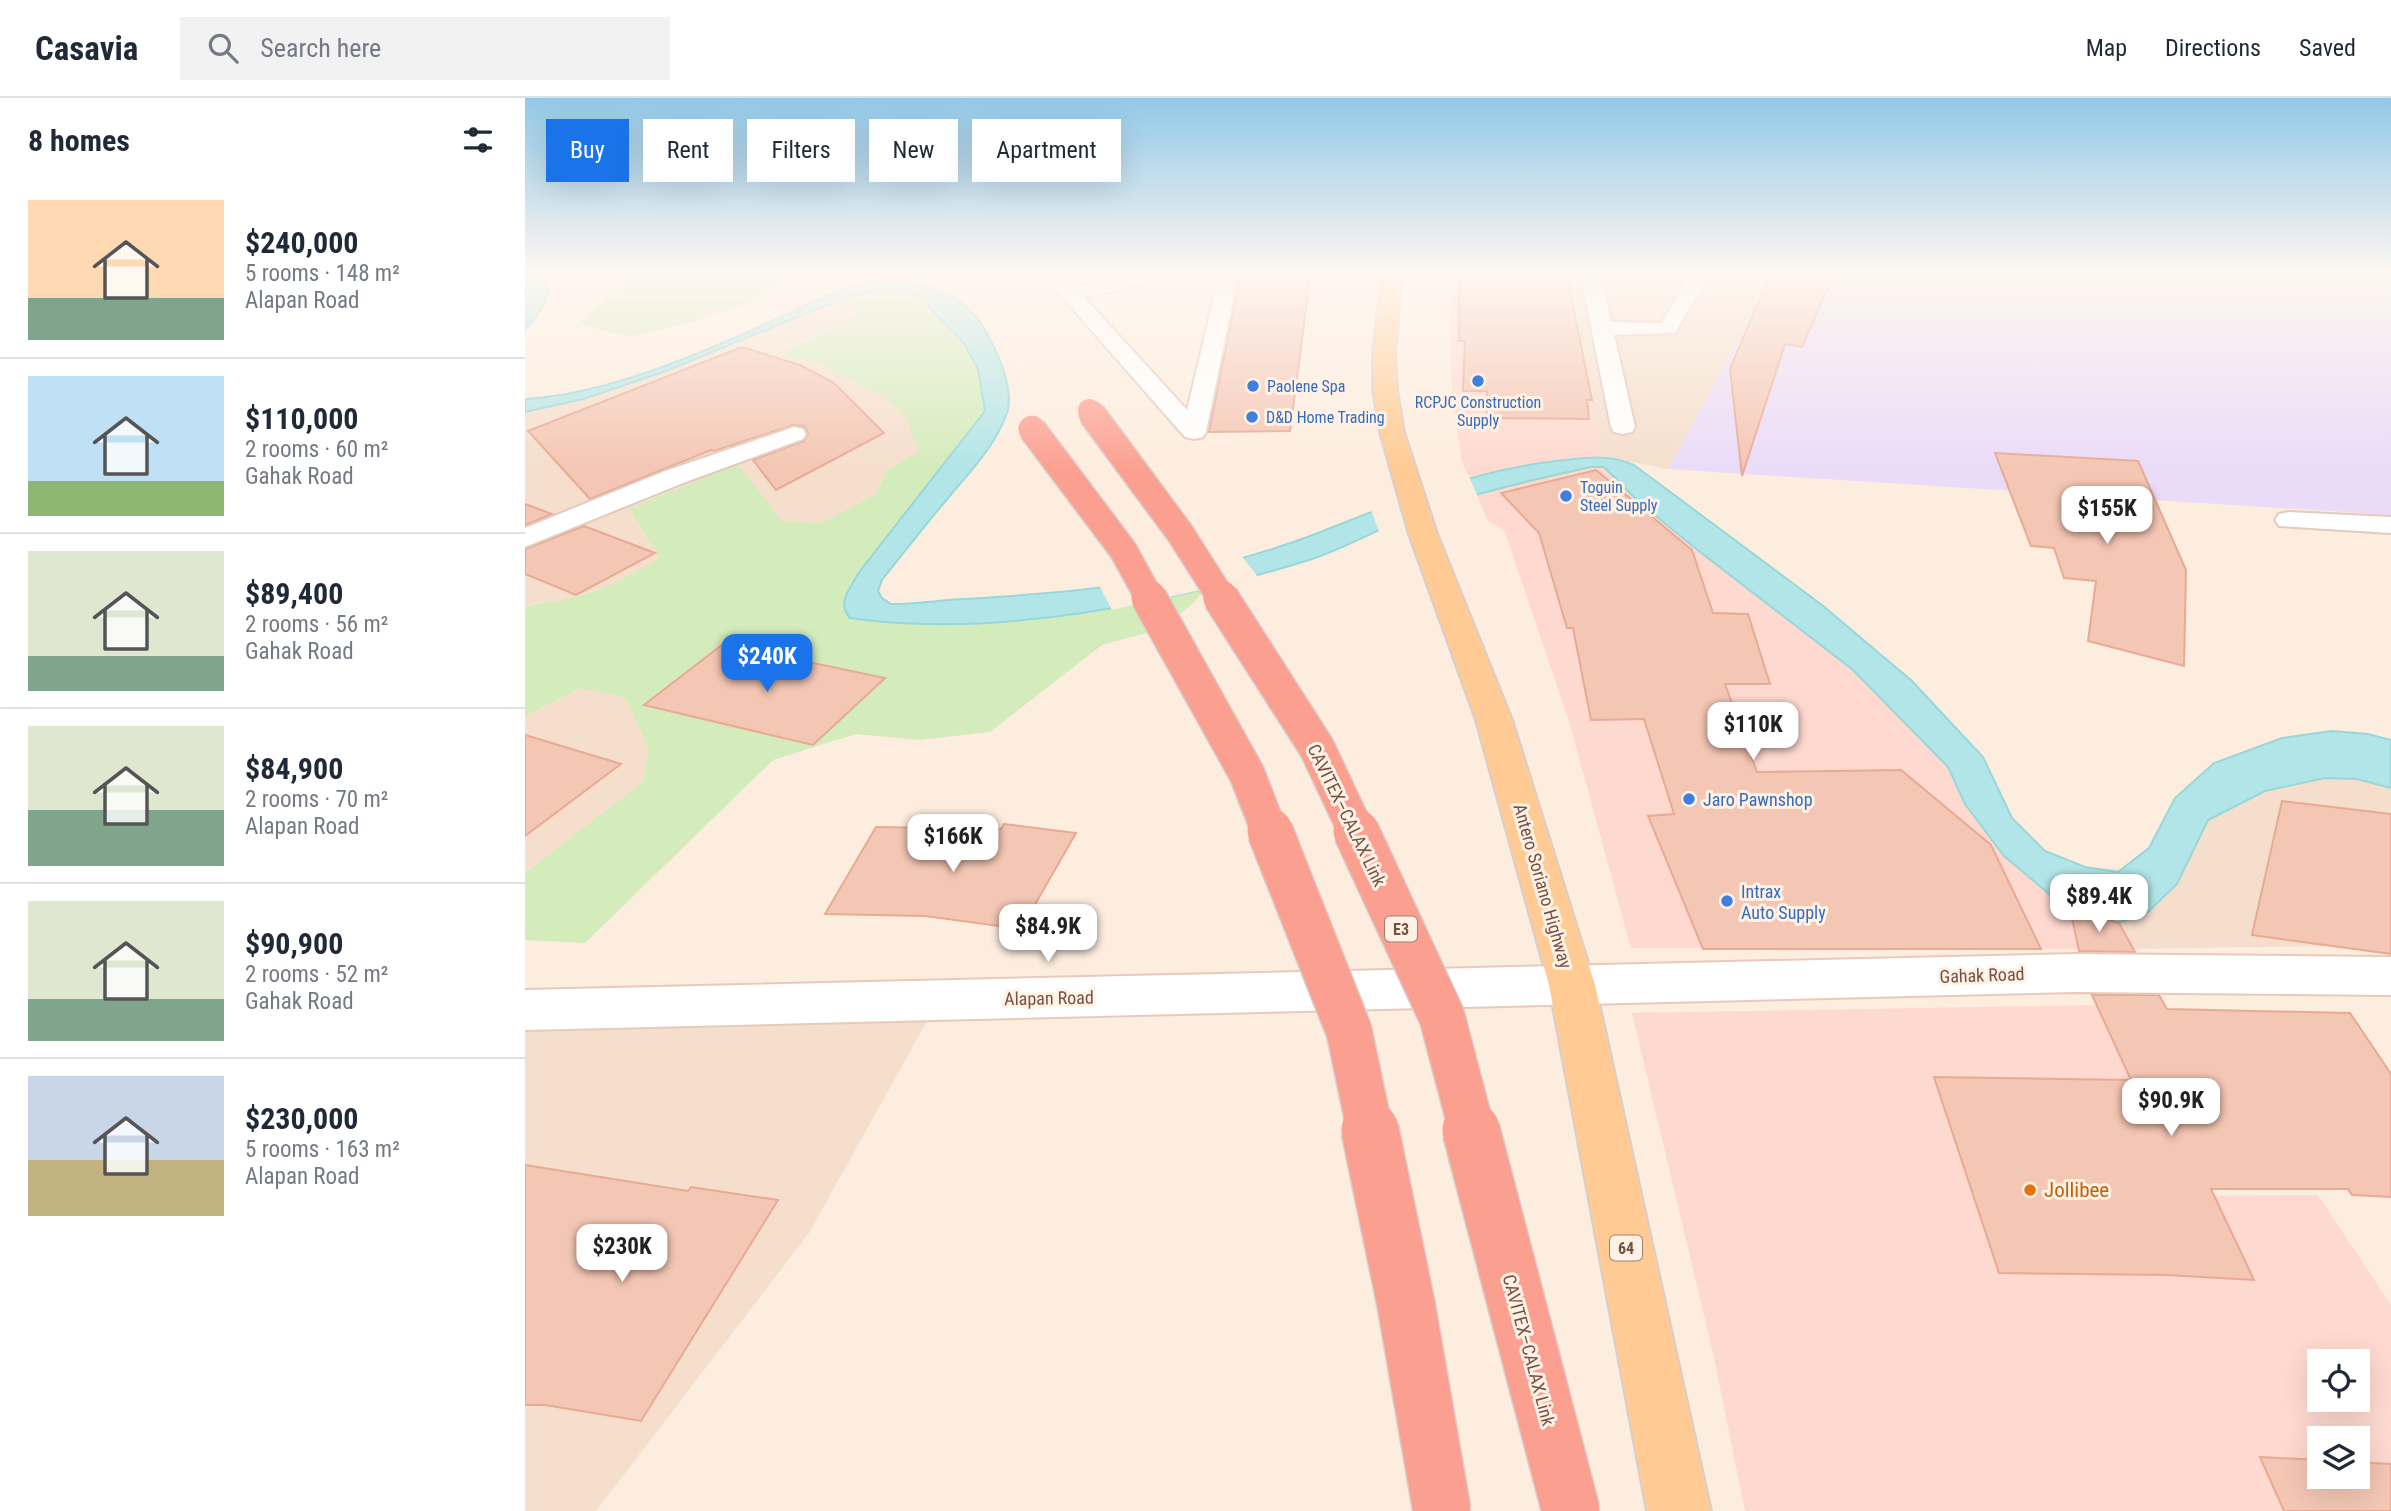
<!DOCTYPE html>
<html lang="en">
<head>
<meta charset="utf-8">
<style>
  :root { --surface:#fff; --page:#f2f2f3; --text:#1f2937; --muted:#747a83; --line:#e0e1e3; --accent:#1a73e8 }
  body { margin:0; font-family:"Roboto Condensed",sans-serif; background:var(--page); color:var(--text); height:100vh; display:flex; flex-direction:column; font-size:26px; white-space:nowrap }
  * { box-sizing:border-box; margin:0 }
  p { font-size:23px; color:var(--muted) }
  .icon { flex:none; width:38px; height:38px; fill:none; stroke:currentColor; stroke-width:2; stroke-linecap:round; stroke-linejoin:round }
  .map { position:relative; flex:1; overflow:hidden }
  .side { display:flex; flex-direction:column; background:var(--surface); width:525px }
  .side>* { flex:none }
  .hud { position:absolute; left:21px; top:21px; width:665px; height:63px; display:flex; gap:14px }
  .fabs { position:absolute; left:1782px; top:1251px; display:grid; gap:14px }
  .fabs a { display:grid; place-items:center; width:63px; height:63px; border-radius:0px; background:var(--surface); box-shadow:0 7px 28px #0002; font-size:35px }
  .price { position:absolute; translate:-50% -60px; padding:0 16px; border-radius:14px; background:#fff; color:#222; font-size:23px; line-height:46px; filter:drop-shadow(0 2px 4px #0008) }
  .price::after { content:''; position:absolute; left:50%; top:42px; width:21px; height:16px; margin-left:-10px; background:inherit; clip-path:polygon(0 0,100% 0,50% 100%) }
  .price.active { background:var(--accent); color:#fff }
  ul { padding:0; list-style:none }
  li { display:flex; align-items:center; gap:21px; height:175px; padding:0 28px }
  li+li { border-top:2px solid var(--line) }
  li span { display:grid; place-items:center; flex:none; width:196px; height:140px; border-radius:0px; color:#555 }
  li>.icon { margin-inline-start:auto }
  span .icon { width:84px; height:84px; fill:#fffc; stroke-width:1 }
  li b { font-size:30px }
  h2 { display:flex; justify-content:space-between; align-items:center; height:84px; padding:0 28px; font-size:30px }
  .pill { padding:0 24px; border-radius:0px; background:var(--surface); box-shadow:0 7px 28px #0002; font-size:24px; line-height:63px }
  .pill.active { background:var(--accent); color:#fff }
  header { display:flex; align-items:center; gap:42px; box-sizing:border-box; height:98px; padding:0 35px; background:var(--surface); border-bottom:2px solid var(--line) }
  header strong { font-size:33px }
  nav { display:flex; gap:38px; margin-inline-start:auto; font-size:24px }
  .search { width:490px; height:63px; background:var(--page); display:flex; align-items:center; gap:18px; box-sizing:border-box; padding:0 24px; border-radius:0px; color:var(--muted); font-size:26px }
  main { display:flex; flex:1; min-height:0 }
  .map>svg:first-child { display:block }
</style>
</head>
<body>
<header>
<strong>Casavia</strong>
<div class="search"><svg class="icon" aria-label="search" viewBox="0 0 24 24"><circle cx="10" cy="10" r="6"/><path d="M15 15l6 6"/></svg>Search here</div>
<nav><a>Map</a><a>Directions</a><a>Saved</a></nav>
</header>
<main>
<section class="side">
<h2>8 homes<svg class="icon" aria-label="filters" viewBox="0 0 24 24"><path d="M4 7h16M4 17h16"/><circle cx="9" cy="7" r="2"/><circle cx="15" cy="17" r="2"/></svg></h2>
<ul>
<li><span style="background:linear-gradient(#ffd9b3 70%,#7fa58c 0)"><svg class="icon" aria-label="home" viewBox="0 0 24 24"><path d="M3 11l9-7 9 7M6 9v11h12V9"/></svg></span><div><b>$240,000</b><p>5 rooms · 148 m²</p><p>Alapan Road</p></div></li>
<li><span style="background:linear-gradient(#bfe0f5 75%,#8fb573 0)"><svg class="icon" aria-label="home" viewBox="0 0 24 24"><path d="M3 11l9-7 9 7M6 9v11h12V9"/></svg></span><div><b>$110,000</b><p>2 rooms · 60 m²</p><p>Gahak Road</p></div></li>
<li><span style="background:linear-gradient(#dfe7d0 75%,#7fa58c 0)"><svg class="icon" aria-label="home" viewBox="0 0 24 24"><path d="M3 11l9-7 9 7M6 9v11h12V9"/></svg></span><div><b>$89,400</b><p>2 rooms · 56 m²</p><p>Gahak Road</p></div></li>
<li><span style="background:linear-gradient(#dfe7d0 60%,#7fa58c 0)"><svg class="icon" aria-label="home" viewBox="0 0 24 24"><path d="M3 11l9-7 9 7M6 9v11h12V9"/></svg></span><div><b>$84,900</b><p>2 rooms · 70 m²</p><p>Alapan Road</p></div></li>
<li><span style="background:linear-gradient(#dfe7d0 70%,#7fa58c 0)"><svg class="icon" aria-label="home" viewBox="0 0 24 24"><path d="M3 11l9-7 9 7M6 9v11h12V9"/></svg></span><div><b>$90,900</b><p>2 rooms · 52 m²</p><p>Gahak Road</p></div></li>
<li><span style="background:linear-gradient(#c9d6e8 60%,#c2b280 0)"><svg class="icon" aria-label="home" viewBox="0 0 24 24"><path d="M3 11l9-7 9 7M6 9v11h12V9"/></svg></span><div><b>$230,000</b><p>5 rooms · 163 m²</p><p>Alapan Road</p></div></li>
</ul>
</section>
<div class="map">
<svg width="1866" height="1413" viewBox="0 0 1866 1413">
  <rect width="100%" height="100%" fill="#fdedde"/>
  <!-- residential -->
  <g fill="#f5decc">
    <polygon points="1041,174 1250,174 1143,371 1076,358"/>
    <polygon points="300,207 324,208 334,214 316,228 285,239 261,253 258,260 285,262 358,298 379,316 395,353 361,373 351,396 296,425 257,423 213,367 104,412 136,460 97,483 37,503 10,505 0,510 0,314 58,301 141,273"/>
    <polygon points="55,590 102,600 123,649 119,683 0,775 0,618"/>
    <polygon points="1800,680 1832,681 1866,690 1866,847 1609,851 1594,825 1623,814 1652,786 1683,722 1740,693"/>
    <polygon points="0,907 407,914 284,1135 71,1413 0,1413"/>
  </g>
  <!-- commercial -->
  <g fill="#fed9d0" fill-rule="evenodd">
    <polygon points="928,174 1041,174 1076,358 987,369 944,379 937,364 927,300 925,223"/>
    <polygon points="1066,369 1079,369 1084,372 1115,405 1170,450 1328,572 1423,669 1440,706 1479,758 1530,801 1594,825 1609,851 1106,850 1044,623 979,432 963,423 951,396"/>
    <path d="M1573,907L1662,1098L1793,1097L1866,1207V1413H1220L1188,1255L1107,915ZM1794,1264H1832V1302H1794ZM1794,1340H1832V1379H1794Z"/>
  </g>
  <!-- education -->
  <polygon fill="#eadbf9" points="1250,174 1866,174 1866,417 1143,371"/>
  <!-- green -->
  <g fill="#d4ebbc">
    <polygon points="105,174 270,174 228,204 163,225 103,239 54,226 108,176"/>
    <path d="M366,191L392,197L439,245L453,271L460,313L335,473L318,502L477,524L538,518L685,487L665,508L636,531L577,547L465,634L394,642L331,636L248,662L60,845L0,842V775L119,683L123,649L101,600L55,590L0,618V510C13,503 24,505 38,502C73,494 104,479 135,460L104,411L213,366L257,423L296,425L351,396L361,373L394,353L379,316L358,298L285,262L258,260L261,253C285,239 312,232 334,214L324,208L300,207L326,197Z"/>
  </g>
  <!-- water -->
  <g fill="#b2e5e7" stroke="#98d7d9" stroke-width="2">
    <path d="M0,175L23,184C25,205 13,217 0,232Z"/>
    <path d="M352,182C391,180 438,194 459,230C471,251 490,290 482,315C471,347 445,374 424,399C401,426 379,454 357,482L353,493L357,500L366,506C391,506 415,502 440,501C521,496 602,490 681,470C719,460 757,449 793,435C871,404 946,373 1031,363C1059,360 1082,355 1109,367L1297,507L1387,583L1458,659L1487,720L1520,753L1560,769L1593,774L1624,750L1650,700L1689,665L1757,640L1806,633L1843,636L1866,642V690L1832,681L1800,680L1740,693L1683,722L1652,786L1623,814L1594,825L1566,817L1530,801L1479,758L1440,706L1423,669L1328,572L1170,450L1115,405L1079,369H1066C1007,382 949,395 892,416C855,429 822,450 784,462C645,505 471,541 325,520C311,504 326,489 335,473L460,313L453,271L439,245L392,197L366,191L326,197L141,273L58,301L0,314V301C75,297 165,260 234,229C273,212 310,190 352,182Z"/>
  </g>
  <!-- pier -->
  <g fill="#fdedde">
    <polygon points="943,376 953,399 890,420 855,436 845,409"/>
    <polygon points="715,456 733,479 587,512 574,487 619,480"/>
  </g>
  <!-- building -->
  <g fill="#f4c6b4" stroke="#e7aa94" stroke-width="2">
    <polygon points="716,174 786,174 765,333 684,334"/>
    <polygon points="934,174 1041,174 1067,302 1062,302 1064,321 962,320 962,293 938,293 940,243 934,243"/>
    <polygon points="1246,174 1310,174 1277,249 1260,246 1217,378 1205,271"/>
    <polygon points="217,249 275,267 309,285 359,335 251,392 228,362 279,343 283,335 279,328 268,327 189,353 186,352 65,401 3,333"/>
    <polygon points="1470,355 1613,363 1661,472 1659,568 1563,543 1571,483 1539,480 1529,450 1506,448"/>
    <polygon points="1071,372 1167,452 1188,515 1223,516 1245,586 1200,586 1232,674 1376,672 1466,747 1516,851 1178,851 1123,718 1149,716 1119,621 1066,622 1048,530 1042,530 1014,435 976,395"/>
    <polygon points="0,406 27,416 0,427"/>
    <polygon points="59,428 130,455 51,497 0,476 0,451"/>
    <polygon points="198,546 360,580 288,647 119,607"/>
    <polygon points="0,637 96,666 0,738"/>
    <polygon points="1757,703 1866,716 1866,856 1727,837"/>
    <polygon points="479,726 551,735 496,831 400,818 300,816 351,729 476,731"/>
    <polygon points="1545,811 1594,825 1610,854 1554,853"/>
    <polygon points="1567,897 1634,897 1642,911 1825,915 1866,976 1866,1099 1827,1097 1823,1091 1686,1091 1729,1182 1641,1177 1474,1175 1409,979 1606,982"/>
    <polygon points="0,1067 163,1093 166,1089 253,1102 116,1323 20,1307 0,1307"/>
    <polygon points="1735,1359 1794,1362 1794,1379 1832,1379 1832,1364 1866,1366 1866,1413 1759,1413"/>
  </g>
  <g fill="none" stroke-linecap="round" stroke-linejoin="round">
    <defs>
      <g id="street">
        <polygon points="511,174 532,174 549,189 623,174 658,174 656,178 559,199 662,312 695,174 714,174 681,334 678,339 669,341 660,339 538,200"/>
        <polygon points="1055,174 1075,174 1086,224 1136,225 1167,174 1186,174 1150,235 1089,237 1110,329 1107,334 1098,336 1089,334 1086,329"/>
        <polygon points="269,329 278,331 281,336 278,341 158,385 0,449 0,430 140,373"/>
        <polygon points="1764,414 1866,419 1866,435 1754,428 1750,422 1754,416"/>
      </g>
      <polygon id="secondary" points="1550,856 1866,859 1866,897 1550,894 0,932 0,892"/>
      <polygon id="primary" points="857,174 877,174 870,256 872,292 879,334 912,436 987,622 1070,887 1186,1413 1122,1413 1024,887 951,622 884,436 855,334 848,292 848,256"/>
    </defs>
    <!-- street casing -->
    <use href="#street" stroke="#e3cabd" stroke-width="4"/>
    <!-- secondary casing -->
    <use href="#secondary" stroke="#e9cab9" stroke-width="4"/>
    <!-- primary casing -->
    <use href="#primary" stroke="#d8cecb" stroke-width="4"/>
    <!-- street -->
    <use href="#street" fill="#fff" fill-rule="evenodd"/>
    <!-- secondary -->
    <use href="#secondary" fill="#fff" fill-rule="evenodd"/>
    <!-- primary -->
    <use href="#primary" fill="#ffca93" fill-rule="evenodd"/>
    <defs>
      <polyline id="highway-bridge-far4" points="564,312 569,318"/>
      <g id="highway-bridge-far3">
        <polyline points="567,316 655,435 697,501"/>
        <polyline points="507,331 598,452 625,501"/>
      </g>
      <g id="highway-bridge-far2">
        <polyline points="624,500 722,676 745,735"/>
        <polyline points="696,500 792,650 832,735"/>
      </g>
      <g id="highway-bridge-far1">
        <polyline points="745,733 824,933 845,1033"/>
        <polyline points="831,733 917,919 947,1033"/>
      </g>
      <g id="highway-bridge">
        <polyline points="845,1032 881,1206 917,1413"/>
        <polyline points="946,1032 1046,1413"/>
      </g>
    </defs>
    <!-- highway-bridge-far4 casing -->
    <use href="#highway-bridge-far4" stroke="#d8cecb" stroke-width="24" stroke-linecap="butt"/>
    <!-- highway-bridge-far3 casing -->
    <use href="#highway-bridge-far3" stroke="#d8cecb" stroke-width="30" stroke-linecap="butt"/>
    <!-- highway-bridge-far2 casing -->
    <use href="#highway-bridge-far2" stroke="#d8cecb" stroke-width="38" stroke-linecap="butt"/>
    <!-- highway-bridge-far1 casing -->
    <use href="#highway-bridge-far1" stroke="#d8cecb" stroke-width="48" stroke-linecap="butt"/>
    <!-- highway-bridge casing -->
    <use href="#highway-bridge" stroke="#d8cecb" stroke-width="60" stroke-linecap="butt"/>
    <!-- highway-bridge-far4 -->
    <use href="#highway-bridge-far4" stroke="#fba091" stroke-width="22"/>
    <!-- highway-bridge-far3 -->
    <use href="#highway-bridge-far3" stroke="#fba091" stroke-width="27"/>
    <!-- highway-bridge-far2 -->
    <use href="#highway-bridge-far2" stroke="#fba091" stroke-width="35"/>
    <!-- highway-bridge-far1 -->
    <use href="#highway-bridge-far1" stroke="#fba091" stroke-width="45"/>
    <!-- highway-bridge -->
    <use href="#highway-bridge" stroke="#fba091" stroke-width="57"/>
  </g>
  <!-- sky -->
  <linearGradient id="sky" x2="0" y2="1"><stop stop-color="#92c8e8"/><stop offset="0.47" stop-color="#fef7f0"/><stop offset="1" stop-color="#fef7f0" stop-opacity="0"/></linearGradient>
  <rect width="1866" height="372" fill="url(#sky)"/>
  <!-- markers -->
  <g fill="#3f7fe0" stroke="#fff2e5" stroke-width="2.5">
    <circle cx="953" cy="283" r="7"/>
    <circle cx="728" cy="288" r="7"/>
    <circle cx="727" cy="319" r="7"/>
    <circle cx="1041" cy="398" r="7"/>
    <circle cx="1164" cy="701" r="7"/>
    <circle cx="1202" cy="803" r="7"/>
  </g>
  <circle fill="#e8710a" stroke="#fff2e5" stroke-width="2.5" cx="1505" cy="1092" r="7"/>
  <g text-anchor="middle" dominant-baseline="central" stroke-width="6" stroke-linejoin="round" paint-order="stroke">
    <!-- far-shop labels -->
    <g font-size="16" fill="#366cbe" stroke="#fff2e5" text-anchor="start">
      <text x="742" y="288">Paolene Spa</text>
      <text x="953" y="304" text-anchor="middle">RCPJC Construction<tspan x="953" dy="18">Supply</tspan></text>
      <text x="741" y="319">D&amp;D Home Trading</text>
      <text x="1055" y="389">Toguin<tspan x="1055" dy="18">Steel Supply</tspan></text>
    </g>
    <!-- shield labels -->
    <g fill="#fff2e5" stroke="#9e8175" stroke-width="2">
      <rect x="860" y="818.5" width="32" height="25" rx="5"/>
      <rect x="1085" y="1137.5" width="32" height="25" rx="5"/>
    </g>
    <g font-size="16" font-weight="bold" fill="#745045">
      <text x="876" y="831">E3</text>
      <text x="1101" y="1150">64</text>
    </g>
    <!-- shop labels -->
    <g font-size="18" fill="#366cbe" stroke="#fff2e5" text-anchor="start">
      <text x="1178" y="701">Jaro Pawnshop</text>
      <text x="1216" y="793">Intrax<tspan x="1216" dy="21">Auto Supply</tspan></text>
    </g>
    <!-- street labels -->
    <g font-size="18" fill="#745045" stroke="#fff2e5">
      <text transform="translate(822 717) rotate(64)">CAVITEX–CALAX Link</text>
      <text transform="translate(1018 788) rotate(74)">Antero Soriano Highway</text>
      <text transform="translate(1457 877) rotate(-2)">Gahak Road</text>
      <text transform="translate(524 900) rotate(-1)">Alapan Road</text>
      <text transform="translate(1004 1252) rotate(75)">CAVITEX–CALAX Link</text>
    </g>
    <!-- near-food labels -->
    <g font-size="21" fill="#c56008" stroke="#fff2e5" text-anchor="start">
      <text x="1519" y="1092">Jollibee</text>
    </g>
  </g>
</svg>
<div class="fabs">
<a><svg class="icon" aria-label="locate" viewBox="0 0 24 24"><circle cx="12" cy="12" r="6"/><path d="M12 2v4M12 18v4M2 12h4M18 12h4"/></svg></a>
<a><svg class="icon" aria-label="layers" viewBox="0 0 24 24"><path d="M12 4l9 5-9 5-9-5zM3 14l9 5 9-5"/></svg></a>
</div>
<b class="price" style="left:1582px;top:448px">$155K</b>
<b class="price active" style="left:242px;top:596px">$240K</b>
<b class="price" style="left:1228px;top:664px">$110K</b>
<b class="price" style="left:428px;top:776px">$166K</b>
<b class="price" style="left:1574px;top:836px">$89.4K</b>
<b class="price" style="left:523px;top:866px">$84.9K</b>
<b class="price" style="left:1646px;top:1040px">$90.9K</b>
<b class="price" style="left:97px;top:1186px">$230K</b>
<div class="hud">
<a class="pill active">Buy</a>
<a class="pill">Rent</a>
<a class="pill">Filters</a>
<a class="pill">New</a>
<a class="pill">Apartment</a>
</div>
</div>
</main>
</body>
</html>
